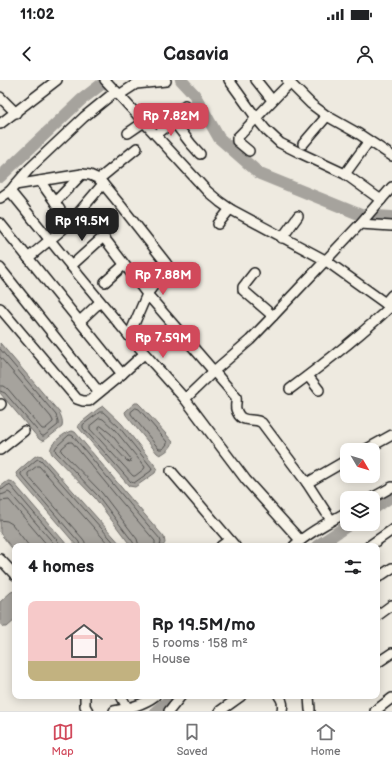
<!DOCTYPE html>
<html lang="en">
<head>
<meta charset="utf-8">
<style>
  :root { --surface:#fff; --page:#f6f6f6; --text:#202124; --muted:#757577; --line:#e0e0e0; --accent:#d1495b }
  body { margin:0; font-family:"Balsamiq Sans",sans-serif; background:var(--page); color:var(--text); height:100vh; display:flex; flex-direction:column; font-size:15px; white-space:nowrap }
  * { box-sizing:border-box; margin:0 }
  p { font-size:13px; color:var(--muted) }
  .icon { flex:none; width:22px; height:22px; fill:none; stroke:currentColor; stroke-width:2; stroke-linecap:round; stroke-linejoin:round }
  .map { position:relative; flex:1; overflow:hidden }
  .drawer { position:absolute; left:12px; top:463px; width:368px; height:156px; display:flex; flex-direction:column; background:var(--surface); border-radius:8px; box-shadow:0 2px 10px #0003 }
  .drawer>* { flex:none }
  .needle { width:26px; rotate:128deg }
  .fabs { position:absolute; left:340px; top:363px; display:grid; gap:8px }
  .fabs a { display:grid; place-items:center; width:40px; height:40px; border-radius:8px; background:var(--surface); box-shadow:0 2px 10px #0003; font-size:20px }
  .price { position:absolute; translate:-50% -34px; padding:0 9px; border-radius:8px; background:var(--accent); color:#fff; font-size:13px; line-height:26px; filter:drop-shadow(0 1px 2px #0008) }
  .price::after { content:''; position:absolute; left:50%; top:24px; width:12px; height:9px; margin-left:-6px; background:inherit; clip-path:polygon(0 0,100% 0,50% 100%) }
  .price.current { background:#222; color:#fff }
  ul { padding:0; list-style:none }
  li { display:flex; align-items:center; gap:12px; height:100px; padding:0 16px }
  li span { display:grid; place-items:center; flex:none; width:112px; height:80px; border-radius:8px; color:#555 }
  li>.icon { margin-inline-start:auto }
  span .icon { width:48px; height:48px; fill:#fffc; stroke-width:1 }
  li b { font-size:17px }
  h2 { display:flex; justify-content:space-between; align-items:center; height:48px; padding:0 16px; font-size:17px }
  .status { display:flex; justify-content:space-between; align-items:center; height:28px; padding:0 20px; background:var(--surface); direction:ltr }
  .status svg { height:11px; fill:currentColor }
  header { display:flex; justify-content:space-between; align-items:center; height:52px; padding:0 16px; background:var(--surface); font-size:18px; font-weight:700 }
  .menu { display:flex; justify-content:space-around; align-items:center; height:56px; border-top:1px solid var(--line); background:var(--surface); font-size:11px; color:var(--muted) }
  .menu a { display:grid; justify-items:center; gap:2px }
  .menu .current { color:var(--accent) }
  .map>svg:first-child { display:block }
</style>
</head>
<body>
<div class="status"><b>11:02</b><svg viewBox="0 0 49 12"><path d="M0 12V9h3v3zM5 12V6h3v6zM10 12V3h3v9zM15 12V0h3v12zM26 1h20v11H26zM47 4h2v5h-2z"/></svg></div>
<header><svg class="icon" aria-label="back" viewBox="0 0 24 24"><path d="M15 5l-7 7 7 7"/></svg>Casavia<svg class="icon" aria-label="person" viewBox="0 0 24 24"><circle cx="12" cy="8" r="4"/><path d="M4 21q1-7 8-7t8 7"/></svg></header>
<div class="map">
<svg width="392" height="631" viewBox="0 0 392 631">
  <rect width="100%" height="100%" fill="#eeeae0"/>
  <filter id="ink" filterUnits="userSpaceOnUse"><feTurbulence type="fractalNoise" baseFrequency=".025" numOctaves="2"/><feDisplacementMap in="SourceGraphic" scale="8" xChannelSelector="R" yChannelSelector="G"/><feConvolveMatrix kernelMatrix="1 2 1 2 8 2 1 2 1" color-interpolation-filters="sRGB"/></filter>
  <g filter="url(#ink)">
    <!-- water -->
    <g fill="#a6a39d" stroke="#6f6d69">
      <path d="M0,263L59,332C62,338 63,341 62,347L45,360L42,361L39,359L0,313Z"/>
      <path d="M135,323H138L141,326L173,362C171,368 166,372 160,375L157,373L126,335L125,332L127,330Z"/>
      <polygon points="103,326 122,344 157,388 155,393 135,407 129,406 78,347 78,345 98,329"/>
      <path d="M71,351L75,352L126,413L164,457L165,463L163,466H131L95,418L52,374C51,372 50,370 51,368C52,362 66,352 71,351Z"/>
      <polygon points="38,375 42,376 122,466 77,466 17,396 16,393 18,391 34,377"/>
      <polygon points="8,401 10,401 13,402 68,466 15,466 15,472 0,453 0,407"/>
      <polygon points="14,511 15,512 15,540 7,547 3,547 0,544 0,522 11,512"/>
    </g>
    <g fill="none" stroke-linecap="round" stroke-linejoin="round">
      <!-- shore -->
      <g stroke="#535250" stroke-width="1">
        <polyline points="0,269 56,335 58,341 58,345 44,356 42,356 5,313 0,311"/>
        <polyline points="0,277 51,337 53,341 53,342 45,349 42,349 8,309 4,306 0,306"/>
        <polygon points="136,328 139,329 167,362 167,364 163,369 159,369 131,334 131,332"/>
        <polygon points="100,332 103,332 119,347 152,388 151,391 134,403 131,402 83,348 83,345"/>
        <polygon points="100,338 103,339 115,350 145,387 144,389 135,396 133,396 90,349 90,346"/>
        <polygon points="101,346 111,354 131,379 130,382 127,381 99,350 99,347"/>
        <polyline points="0,410 3,409 8,405 11,406 62,466"/>
        <polyline points="0,415 4,414 8,412 10,413 56,466"/>
        <polyline points="0,421 9,420 48,466"/>
        <polyline points="0,440 7,441 12,444 29,466"/>
        <polyline points="80,466 79,462 21,395 21,393 36,380 38,379 41,380 117,466"/>
        <polyline points="85,466 85,462 83,459 28,396 28,393 37,386 39,386 110,466"/>
        <polyline points="134,466 133,462 98,416 56,372 55,369 57,366 69,355 71,355 73,356 123,416 160,459 161,462 160,466"/>
        <polyline points="139,466 137,459 102,413 61,371 62,368 69,362 72,362 119,419 155,461 155,466"/>
      </g>
      <!-- river -->
      <g stroke="#a6a39d" stroke-width="12">
        <polyline points="181,0 194,14 219,58 260,94 361,135 392,137"/>
        <polyline points="0,97 81,20 107,0"/>
        <polyline points="373,429 392,416"/>
        <polyline points="317,466 350,444"/>
        <polyline points="156,631 168,621 172,616"/>
      </g>
      <defs>
        <g id="minor">
          <polyline points="105,0 119,15 207,111 220,122 230,129 325,180 392,228"/>
          <polyline points="229,0 257,39 266,50 280,63 300,73 345,94 381,120"/>
          <polyline points="256,0 272,20"/>
          <polyline points="287,0 311,24 327,36 359,54 392,76"/>
          <polyline points="119,15 136,4 166,1"/>
          <polyline points="0,17 16,33"/>
          <polyline points="174,42 191,64 200,74"/>
          <polyline points="0,44 57,0"/>
          <polyline points="128,53 144,42"/>
          <polyline points="156,55 187,31 185,25"/>
          <polyline points="303,64 327,36"/>
          <path d="M249,71L237,61V58C255,40 271,21 290,3"/>
          <polyline points="345,94 369,61"/>
          <polyline points="99,99 137,68"/>
          <polyline points="40,101 55,122 69,144"/>
          <polyline points="15,105 82,94 90,95 99,99 122,127 166,183 168,186 167,188 147,214 129,256"/>
          <polyline points="10,111 71,186 129,256 185,319 246,400 300,460"/>
          <polyline points="0,118 10,111 30,88 49,70 84,37 116,11"/>
          <polyline points="55,122 82,94"/>
          <polyline points="0,143 122,294"/>
          <polyline points="218,144 230,129"/>
          <polyline points="360,144 392,146"/>
          <polyline points="282,158 298,136"/>
          <polyline points="28,178 69,144 103,104"/>
          <path d="M71,186L101,159H105L147,214L236,317C237,321 235,325 236,329C241,346 254,336 262,343L307,403L331,440"/>
          <polyline points="0,188 99,312"/>
          <polyline points="254,193 243,207 243,210 273,236"/>
          <polyline points="105,202 124,185"/>
          <polyline points="385,223 392,215"/>
          <polyline points="0,228 77,319 83,321 89,321 122,294 144,274"/>
          <polyline points="80,241 100,222"/>
          <polyline points="308,296 319,310"/>
          <path d="M290,309C325,283 359,257 390,227"/>
          <polyline points="185,319 214,291 250,260 273,236 360,144 392,107"/>
          <polyline points="0,325 1,324"/>
          <polyline points="0,370 24,351"/>
          <polyline points="365,370 392,355"/>
          <polyline points="171,391 235,466"/>
          <polyline points="307,403 347,380"/>
          <polyline points="372,418 392,407"/>
          <polyline points="221,466 229,460"/>
          <path d="M294,466C309,452 329,442 347,432"/>
          <polyline points="369,466 392,450"/>
          <polyline points="0,479 15,495"/>
          <polyline points="377,498 392,488"/>
          <polyline points="377,536 392,525"/>
          <polyline points="377,583 392,573"/>
          <polyline points="85,616 85,626 88,631"/>
          <polyline points="121,616 128,629"/>
          <path d="M279,616C283,621 283,625 282,631"/>
          <polyline points="309,616 310,630"/>
          <path d="M114,631C129,628 143,625 155,616"/>
          <polyline points="169,631 181,616"/>
          <polyline points="220,631 241,616"/>
          <polyline points="375,631 392,618"/>
        </g>
      </defs>
      <!-- minor casing -->
      <use href="#minor" stroke="#1c1c1c" stroke-width="12"/>
      <!-- minor -->
      <use href="#minor" stroke="#f7f3e8" stroke-width="9"/>
    </g>
  </g>
</svg>
<div class="fabs">
<a><svg class="needle" viewBox="-14 -14 28 28"><path d="M0-13l5 13h-10z" fill="#e53935"/><path d="M0 13l5-13h-10z" fill="#757577"/></svg></a>
<a><svg class="icon" aria-label="layers" viewBox="0 0 24 24"><path d="M12 4l9 5-9 5-9-5zM3 14l9 5 9-5"/></svg></a>
</div>
<b class="price" style="left:171px;top:57px">Rp 7.82M</b>
<b class="price current" style="left:82px;top:162px">Rp 19.5M</b>
<b class="price" style="left:163px;top:216px">Rp 7.88M</b>
<b class="price" style="left:163px;top:279px">Rp 7.59M</b>
<section class="drawer">
<h2>4 homes<svg class="icon" aria-label="filters" viewBox="0 0 24 24"><path d="M4 7h16M4 17h16"/><circle cx="9" cy="7" r="2"/><circle cx="15" cy="17" r="2"/></svg></h2>
<ul>
<li><span style="background:linear-gradient(#f6c9c9 75%,#c2b280 0)"><svg class="icon" aria-label="home" viewBox="0 0 24 24"><path d="M3 11l9-7 9 7M6 9v11h12V9"/></svg></span><div><b>Rp 19.5M/mo</b><p>5 rooms · 158 m²</p><p>House</p></div></li>
</ul>
</section>
</div>
<nav class="menu">
<a class="current"><svg class="icon" aria-label="map" viewBox="0 0 24 24"><path d="M3 6l6-2 6 2 6-2v14l-6 2-6-2-6 2zM9 4v14M15 6v14"/></svg>Map</a>
<a><svg class="icon" aria-label="saved" viewBox="0 0 24 24"><path d="M7 4h10v16l-5-4-5 4z"/></svg>Saved</a>
<a><svg class="icon" aria-label="home" viewBox="0 0 24 24"><path d="M3 11l9-7 9 7M6 9v11h12V9"/></svg>Home</a>
</nav>
</body>
</html>
